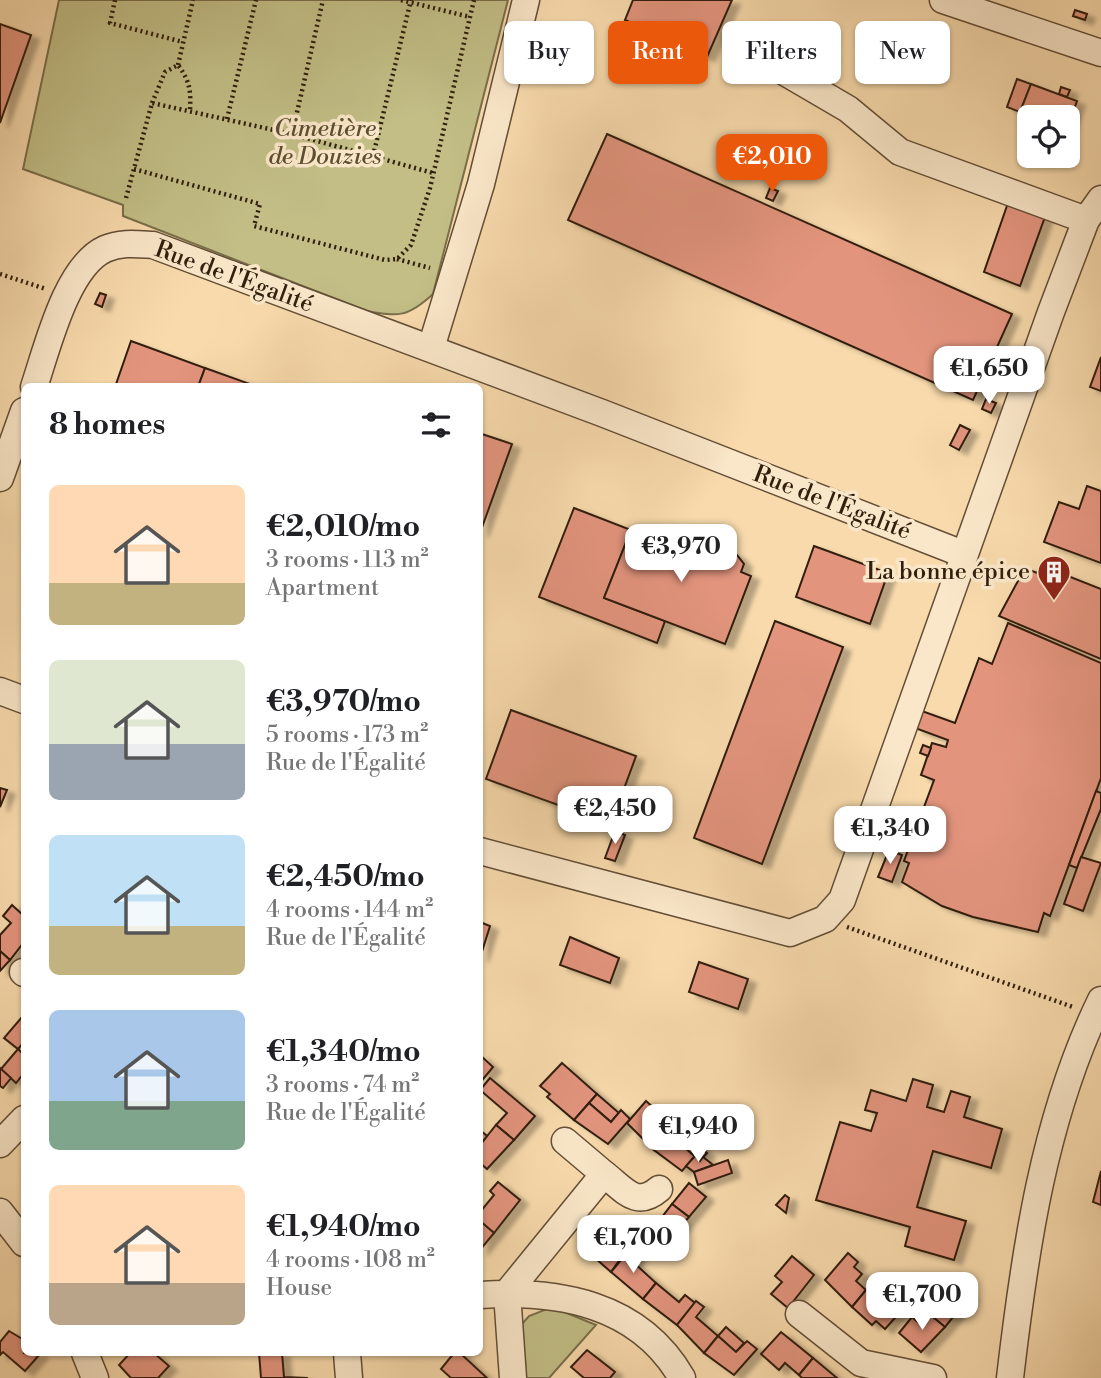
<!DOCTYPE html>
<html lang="en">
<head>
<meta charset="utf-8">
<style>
  :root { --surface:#fff; --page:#f2f2f2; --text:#202124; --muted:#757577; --accent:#ea580c }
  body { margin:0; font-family:"Libre Bodoni",serif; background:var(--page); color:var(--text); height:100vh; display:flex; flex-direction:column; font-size:26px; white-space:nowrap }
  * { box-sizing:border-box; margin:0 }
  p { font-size:23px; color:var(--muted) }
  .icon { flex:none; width:38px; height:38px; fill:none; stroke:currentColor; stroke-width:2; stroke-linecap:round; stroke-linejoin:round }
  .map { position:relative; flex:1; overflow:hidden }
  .drawer { position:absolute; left:21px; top:383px; width:462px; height:973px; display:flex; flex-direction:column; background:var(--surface); border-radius:10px; box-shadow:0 2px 5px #0004 }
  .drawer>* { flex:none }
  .guide { position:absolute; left:504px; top:21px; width:492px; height:63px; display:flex; gap:14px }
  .fabs { position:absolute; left:1017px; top:105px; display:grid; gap:14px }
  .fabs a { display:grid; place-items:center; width:63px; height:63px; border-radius:10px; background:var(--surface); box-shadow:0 2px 5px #0004; font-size:35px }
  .price { position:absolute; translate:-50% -60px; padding:0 16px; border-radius:14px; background:#fff; color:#222; font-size:23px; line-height:46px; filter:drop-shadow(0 2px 4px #0008) }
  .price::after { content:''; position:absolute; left:50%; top:42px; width:21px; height:16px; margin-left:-10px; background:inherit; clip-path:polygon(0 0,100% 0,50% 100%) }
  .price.current { background:var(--accent); color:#fff }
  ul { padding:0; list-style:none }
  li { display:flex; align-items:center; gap:21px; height:175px; padding:0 28px }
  li span { display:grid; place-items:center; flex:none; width:196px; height:140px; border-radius:10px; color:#555 }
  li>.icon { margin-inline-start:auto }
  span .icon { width:84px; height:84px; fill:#fffc; stroke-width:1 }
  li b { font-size:30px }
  h2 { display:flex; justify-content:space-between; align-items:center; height:84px; padding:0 28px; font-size:30px }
  .chip { padding:0 24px; border-radius:10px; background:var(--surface); box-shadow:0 2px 5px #0004; font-size:24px; line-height:63px }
  .chip.current { background:var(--accent); color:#fff }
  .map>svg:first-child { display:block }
</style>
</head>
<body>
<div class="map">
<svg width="1101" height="1378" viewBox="0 0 1101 1378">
  <defs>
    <filter id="shadow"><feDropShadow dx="8" dy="4.5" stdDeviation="2" flood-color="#0004"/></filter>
  </defs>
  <rect width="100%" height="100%" fill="#f8daac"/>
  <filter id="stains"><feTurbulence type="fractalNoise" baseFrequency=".00286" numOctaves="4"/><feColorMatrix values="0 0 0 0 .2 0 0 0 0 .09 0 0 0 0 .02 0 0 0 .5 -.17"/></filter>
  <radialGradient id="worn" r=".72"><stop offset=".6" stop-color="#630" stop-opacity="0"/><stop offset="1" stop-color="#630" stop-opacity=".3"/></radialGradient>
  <!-- green -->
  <g fill="#c2be86" stroke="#7a6e4a" stroke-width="2">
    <path d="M59,0H508L433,294C408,317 399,317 367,311L123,216V205L23,169Z"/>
    <polygon points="552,1307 596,1325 549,1378 522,1378 522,1324 529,1316"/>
  </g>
  <!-- building -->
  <g fill="#e2947d" stroke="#311f0e" stroke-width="2" filter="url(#shadow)">
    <polygon points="633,0 732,0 707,57 625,20"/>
    <polygon points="1075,10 1087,14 1085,20 1073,16"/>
    <polygon points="0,24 31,35 0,123"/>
    <polygon points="1017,79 1031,84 1020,112 1007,107"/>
    <polygon points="1031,84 1077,101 1068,126 1068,117 1034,117 1020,112"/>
    <polygon points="1061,87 1070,90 1067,97 1059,94"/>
    <polygon points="607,134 1012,314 973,400 568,220"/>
    <polygon points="770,188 778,191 773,201 766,198"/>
    <polygon points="1009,200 1046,214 1020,286 984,272"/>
    <polygon points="100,293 106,295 102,307 95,304"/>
    <polygon points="131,341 205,368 198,387 115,387"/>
    <polygon points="1101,357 1101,391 1090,387"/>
    <polygon points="205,368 258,387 198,387"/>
    <polygon points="986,399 996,403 991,413 982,409"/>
    <polygon points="960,425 970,430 959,450 950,445"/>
    <polygon points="482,434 512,444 480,533 480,440"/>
    <polygon points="1087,486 1101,491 1101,563 1044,542 1059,502 1079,509"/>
    <polygon points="574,508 631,530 604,598 665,621 657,643 539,597"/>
    <polygon points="631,530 685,550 689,538 713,539 726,545 724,550 737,555 744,564 741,572 751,576 725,644 604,598"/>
    <polygon points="814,546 888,573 870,624 796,597"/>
    <polygon points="1040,565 1101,589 1101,659 999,616 1025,568 1037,573"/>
    <polygon points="775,621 843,647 762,864 694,838"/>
    <polygon points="1008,623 1101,663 1101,778 1050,916 1044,913 1038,932 973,917 942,906 902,882 909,863 904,861 934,780 921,775 932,743 946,747 948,740 915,728 922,711 955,723 979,658 992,664"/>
    <polygon points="511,710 636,756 611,824 486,779"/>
    <polygon points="923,745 931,748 928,756 920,753"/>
    <polygon points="0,788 7,790 0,807"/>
    <polygon points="1096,791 1101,793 1101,809 1077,868 1069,865"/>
    <polygon points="615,831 625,835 615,861 605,858"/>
    <polygon points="889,850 902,855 892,882 878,877"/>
    <polygon points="1081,857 1101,863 1083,911 1064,904"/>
    <polygon points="12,905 24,916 24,942 10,960 0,951 0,935 11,923 3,916"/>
    <polygon points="480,922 490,926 480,958"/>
    <polygon points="570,937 619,958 610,983 560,965"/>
    <polygon points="0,951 10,960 0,971"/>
    <polygon points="699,962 748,979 738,1009 689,992"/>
    <polygon points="22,1017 24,1042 18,1049 4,1038"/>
    <polygon points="18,1049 24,1055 24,1073 16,1083 1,1069"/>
    <polygon points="480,1055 493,1067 480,1083"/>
    <polygon points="562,1063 597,1094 574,1120 547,1097 550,1094 540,1086"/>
    <polygon points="0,1068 11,1078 3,1088 0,1086"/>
    <polygon points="490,1078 535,1116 514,1140 496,1125 507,1113 480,1090"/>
    <polygon points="913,1079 933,1085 927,1107 944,1112 951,1091 970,1097 964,1117 1002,1129 991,1168 933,1151 917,1207 966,1221 954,1260 905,1246 910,1227 816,1200 840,1122 871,1131 877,1113 865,1110 871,1090 906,1101"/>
    <polygon points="597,1094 619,1113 611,1122 589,1103"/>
    <polygon points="646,1101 654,1108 648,1115 669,1133 654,1150 627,1123"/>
    <polygon points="589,1103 611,1122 621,1110 630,1119 608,1144 574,1120"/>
    <polygon points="654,1108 675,1126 669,1133 648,1115"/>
    <polygon points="496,1125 514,1140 487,1169 480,1163 480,1145"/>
    <polygon points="480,1130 487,1136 480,1145"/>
    <polygon points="669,1133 695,1156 682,1171 654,1150"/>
    <polygon points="691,1140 707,1153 700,1161 684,1147"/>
    <polygon points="695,1156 700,1161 703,1157 713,1165 694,1172 686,1166"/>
    <polygon points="728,1160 732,1173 698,1185 694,1172"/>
    <polygon points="1101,1171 1101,1205 1093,1202"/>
    <polygon points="498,1182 520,1200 494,1233 480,1221 480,1212 494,1195 490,1191"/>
    <polygon points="689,1183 706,1197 689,1217 672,1204"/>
    <polygon points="785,1195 789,1198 786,1213 776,1205"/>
    <polygon points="672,1204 689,1217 671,1238 679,1244 672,1252 649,1234"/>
    <polygon points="480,1221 494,1233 480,1250"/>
    <polygon points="608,1221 623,1234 613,1246 599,1233"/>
    <polygon points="593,1228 613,1246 623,1234 632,1242 611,1272 579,1244"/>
    <polygon points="631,1248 639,1256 633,1262 656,1283 643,1299 611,1272"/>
    <polygon points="848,1253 858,1262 854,1267 862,1274 856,1281 866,1290 852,1307 825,1280"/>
    <polygon points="792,1256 814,1275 788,1308 771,1294 782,1282 775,1276"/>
    <polygon points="948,1276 970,1296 945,1327 928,1313 940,1300 933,1293"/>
    <polygon points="656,1283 679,1302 685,1295 695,1303 677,1325 643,1299"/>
    <polygon points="866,1290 879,1302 886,1294 903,1309 885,1329 876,1321 872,1325 852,1307"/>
    <polygon points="912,1298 919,1304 912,1311 905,1306"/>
    <polygon points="696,1301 704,1307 696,1317 718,1336 704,1353 677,1325"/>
    <polygon points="928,1313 945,1327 921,1352 899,1333 912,1317 919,1323"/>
    <polygon points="726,1327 744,1343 736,1352 718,1336"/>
    <polygon points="9,1331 24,1340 24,1353 40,1354 25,1371 3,1352 0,1355 0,1342"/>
    <polygon points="781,1332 813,1358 799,1375 785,1363 779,1370 761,1354"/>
    <polygon points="718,1336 736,1352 747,1341 757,1349 734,1375 704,1353"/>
    <polygon points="587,1350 615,1372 610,1378 584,1378 571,1367"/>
    <polygon points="130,1353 154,1353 169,1366 158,1378 131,1378 119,1365"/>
    <polygon points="259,1353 282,1353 284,1377 308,1378 261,1378"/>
    <polygon points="454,1353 460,1353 487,1378 451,1378 441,1369"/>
    <polygon points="813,1358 837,1378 802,1378 799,1375"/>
  </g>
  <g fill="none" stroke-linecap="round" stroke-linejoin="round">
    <defs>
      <g id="minor">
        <polyline points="943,0 1101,53"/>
        <polyline points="771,64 848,109 900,152 1086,220"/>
        <polyline points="431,348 481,184 526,0"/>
        <path d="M34,387C47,349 66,267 105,249C121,242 136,244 153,245L602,413L963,554"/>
        <polyline points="0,478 24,411"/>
        <polyline points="0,691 24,700"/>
        <polyline points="480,851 790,933 825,919 842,900 1051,312 1086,220 1101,199"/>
        <polyline points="23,972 24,973"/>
        <polyline points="565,1141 604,1174"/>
        <polyline points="0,1144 24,1119"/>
        <polyline points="0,1212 24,1243"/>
        <path d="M480,1295C558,1290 639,1303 682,1378"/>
        <polyline points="799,1314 861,1363 933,1378"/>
        <polyline points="85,1353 95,1378"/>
        <polyline points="347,1353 349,1378"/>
        <path d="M513,1378L507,1293L604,1174C624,1189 636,1209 659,1189"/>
        <path d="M1010,1378C1025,1249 1044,1117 1101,1000"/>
      </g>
    </defs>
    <!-- minor casing -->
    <use href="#minor" stroke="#634e36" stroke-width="29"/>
    <!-- path -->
    <g stroke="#311f0e" stroke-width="4.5" stroke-dasharray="2 3.5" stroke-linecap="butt">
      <polyline points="115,0 110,23 183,42"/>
      <polyline points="401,0 470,17"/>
      <polyline points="178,65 193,0"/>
      <path d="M152,103L165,72L178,65C190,81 191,91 190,111"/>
      <polyline points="227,119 256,0"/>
      <polyline points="292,134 323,0"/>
      <polyline points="373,156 411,0"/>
      <polyline points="134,169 260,204 254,226 385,260 397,259 411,245 430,188 474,0"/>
      <polyline points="126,198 152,103 292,134 433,173"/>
      <polyline points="397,259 430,268"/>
      <polyline points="0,274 46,289"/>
      <polyline points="847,927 1073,1007"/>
    </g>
    <!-- minor -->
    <use href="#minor" stroke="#fae7c9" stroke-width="26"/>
  </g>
  <!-- icons -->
  <defs>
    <symbol id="building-pin" viewBox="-11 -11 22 30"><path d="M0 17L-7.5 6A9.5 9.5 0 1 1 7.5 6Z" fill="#8f2418" stroke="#fae7c9"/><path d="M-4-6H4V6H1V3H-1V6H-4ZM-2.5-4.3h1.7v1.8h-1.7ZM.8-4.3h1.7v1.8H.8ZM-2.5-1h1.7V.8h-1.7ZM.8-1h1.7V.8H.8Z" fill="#fff"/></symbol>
  </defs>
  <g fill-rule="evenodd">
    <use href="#building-pin" x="1035" y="553" width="38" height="52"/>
  </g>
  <g text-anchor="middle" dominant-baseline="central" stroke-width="7" stroke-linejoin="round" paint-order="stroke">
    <!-- park labels -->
    <g font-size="24" font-style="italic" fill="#5c4f32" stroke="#fae7c9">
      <text x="325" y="129">Cimetière<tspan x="325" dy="28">de Douzies</tspan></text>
    </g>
    <!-- street labels -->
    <g font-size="24" fill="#311f0e" stroke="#fae7c9">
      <text transform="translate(234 277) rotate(20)">Rue de l'Égalité</text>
      <text transform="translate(832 503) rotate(21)">Rue de l'Égalité</text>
    </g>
    <!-- poi labels -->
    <g font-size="24" fill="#311f0e" stroke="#fae7c9" text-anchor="end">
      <text x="1030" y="572">La bonne épice</text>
    </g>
  </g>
  <rect width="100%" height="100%" filter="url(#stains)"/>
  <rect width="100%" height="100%" fill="url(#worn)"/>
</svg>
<div class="fabs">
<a><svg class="icon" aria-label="locate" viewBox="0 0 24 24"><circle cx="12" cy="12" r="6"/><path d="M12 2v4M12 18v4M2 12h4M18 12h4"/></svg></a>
</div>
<b class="price current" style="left:772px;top:194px">€2,010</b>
<b class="price" style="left:989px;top:406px">€1,650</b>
<b class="price" style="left:681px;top:584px">€3,970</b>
<b class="price" style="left:615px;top:846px">€2,450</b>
<b class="price" style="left:890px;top:866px">€1,340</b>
<b class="price" style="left:698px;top:1164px">€1,940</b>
<b class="price" style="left:633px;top:1275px">€1,700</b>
<b class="price" style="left:922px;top:1332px">€1,700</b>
<div class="guide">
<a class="chip">Buy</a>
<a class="chip current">Rent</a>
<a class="chip">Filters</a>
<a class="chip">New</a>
</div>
<section class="drawer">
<h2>8 homes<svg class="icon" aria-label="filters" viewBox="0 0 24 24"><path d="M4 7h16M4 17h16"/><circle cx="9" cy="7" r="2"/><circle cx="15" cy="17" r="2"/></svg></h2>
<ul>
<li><span style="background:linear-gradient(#ffd9b3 70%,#c2b280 0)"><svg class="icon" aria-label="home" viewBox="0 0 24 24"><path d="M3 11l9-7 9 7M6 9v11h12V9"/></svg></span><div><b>€2,010/mo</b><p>3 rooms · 113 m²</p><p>Apartment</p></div></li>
<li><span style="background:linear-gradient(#dfe7d0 60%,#9aa5b1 0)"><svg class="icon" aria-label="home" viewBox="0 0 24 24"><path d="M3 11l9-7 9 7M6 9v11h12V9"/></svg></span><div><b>€3,970/mo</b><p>5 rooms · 173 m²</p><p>Rue de l'Égalité</p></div></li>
<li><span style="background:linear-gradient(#bfe0f5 65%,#c2b280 0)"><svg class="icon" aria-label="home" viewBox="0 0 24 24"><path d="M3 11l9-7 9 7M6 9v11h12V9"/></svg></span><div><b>€2,450/mo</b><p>4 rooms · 144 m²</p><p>Rue de l'Égalité</p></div></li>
<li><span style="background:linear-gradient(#a9c7e8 65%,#7fa58c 0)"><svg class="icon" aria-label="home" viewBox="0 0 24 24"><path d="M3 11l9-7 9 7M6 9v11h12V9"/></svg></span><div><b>€1,340/mo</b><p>3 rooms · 74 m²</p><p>Rue de l'Égalité</p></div></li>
<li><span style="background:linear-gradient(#ffd9b3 70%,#b9a48a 0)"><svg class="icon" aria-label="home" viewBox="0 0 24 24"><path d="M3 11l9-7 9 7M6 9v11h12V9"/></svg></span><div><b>€1,940/mo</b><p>4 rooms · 108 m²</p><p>House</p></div></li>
</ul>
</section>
</div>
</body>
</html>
